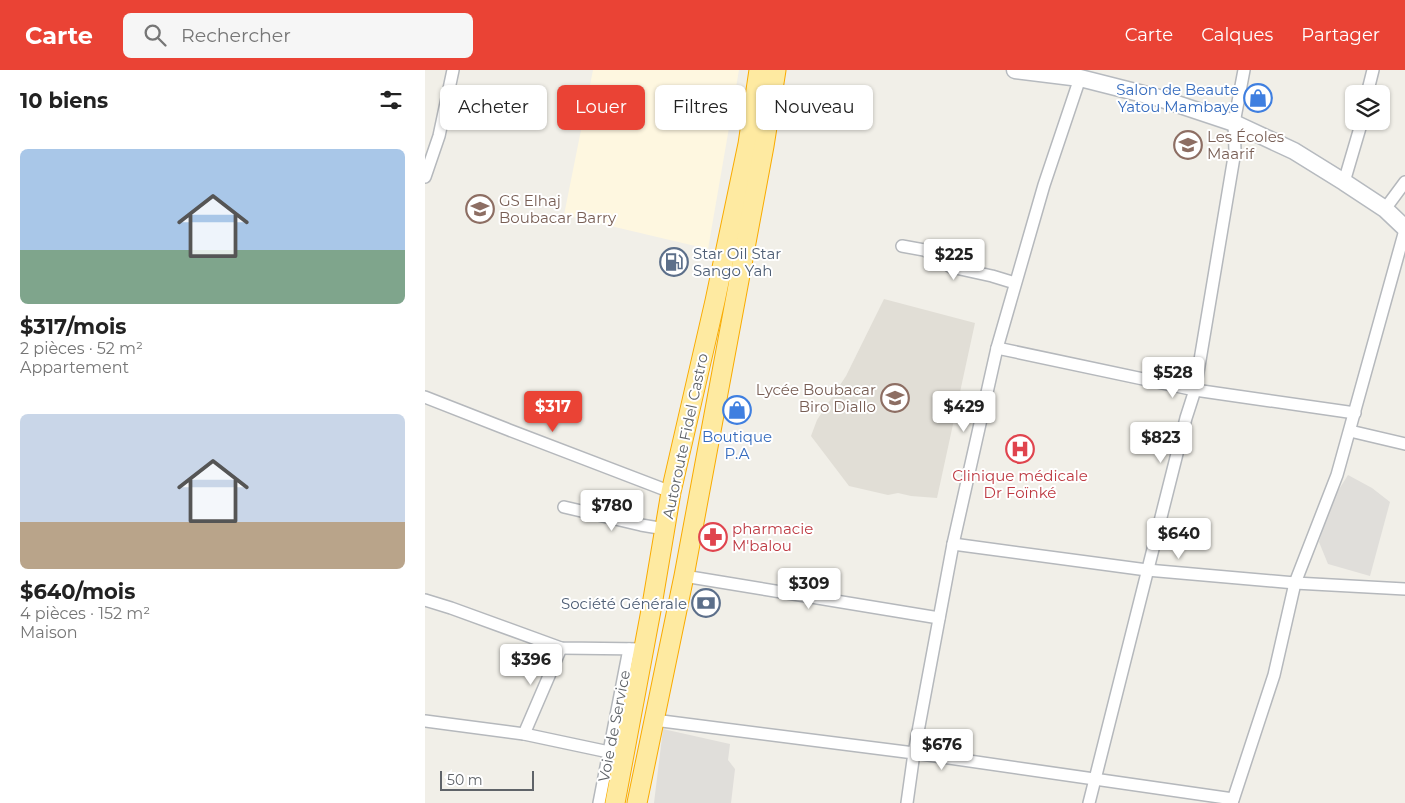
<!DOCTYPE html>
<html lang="fr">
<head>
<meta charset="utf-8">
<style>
  :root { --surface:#fff; --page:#f6f6f6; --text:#222; --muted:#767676; --accent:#ea4335 }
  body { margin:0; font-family:Montserrat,sans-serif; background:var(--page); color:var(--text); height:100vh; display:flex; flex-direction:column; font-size:19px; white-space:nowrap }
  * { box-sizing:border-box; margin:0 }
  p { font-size:16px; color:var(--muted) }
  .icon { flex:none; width:28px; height:28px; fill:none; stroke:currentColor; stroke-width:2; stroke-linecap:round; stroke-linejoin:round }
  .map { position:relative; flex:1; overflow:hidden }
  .drawer { display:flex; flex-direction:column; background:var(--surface); width:425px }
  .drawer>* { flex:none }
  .guide { position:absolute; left:15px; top:15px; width:475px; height:45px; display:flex; gap:10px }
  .buttons { position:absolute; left:920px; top:15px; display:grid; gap:10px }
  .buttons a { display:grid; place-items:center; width:45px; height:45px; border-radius:8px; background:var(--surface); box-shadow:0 1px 4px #0004; font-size:25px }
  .scale { position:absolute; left:15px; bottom:12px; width:94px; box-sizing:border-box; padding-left:5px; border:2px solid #5f6368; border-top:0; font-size:14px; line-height:18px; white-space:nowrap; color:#5f6368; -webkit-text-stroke:4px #fff; paint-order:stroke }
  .price { position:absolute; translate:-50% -42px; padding:0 11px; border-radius:5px; background:#fff; color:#222; font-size:16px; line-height:32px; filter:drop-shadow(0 1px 2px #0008) }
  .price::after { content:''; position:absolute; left:50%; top:30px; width:15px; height:11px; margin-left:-8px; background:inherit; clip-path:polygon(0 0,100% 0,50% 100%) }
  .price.on { background:var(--accent); color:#fff }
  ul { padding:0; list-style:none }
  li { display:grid; align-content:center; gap:10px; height:265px; padding:0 20px }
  li span { display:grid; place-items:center; height:155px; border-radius:8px; color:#555 }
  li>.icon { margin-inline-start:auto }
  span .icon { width:90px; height:90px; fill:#fffc; stroke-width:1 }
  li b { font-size:21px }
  h2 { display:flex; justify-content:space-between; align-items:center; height:60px; padding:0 20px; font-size:21px }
  .pill { padding:0 18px; border-radius:8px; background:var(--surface); box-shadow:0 1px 4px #0004; font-size:18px; line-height:45px }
  .pill.on { background:var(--accent); color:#fff }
  header { display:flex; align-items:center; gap:30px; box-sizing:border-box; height:70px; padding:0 25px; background:var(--accent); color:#fff }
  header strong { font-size:24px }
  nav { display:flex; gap:28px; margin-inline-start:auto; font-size:18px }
  .search { width:350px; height:45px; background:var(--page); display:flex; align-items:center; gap:12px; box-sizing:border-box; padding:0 18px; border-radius:8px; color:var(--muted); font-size:19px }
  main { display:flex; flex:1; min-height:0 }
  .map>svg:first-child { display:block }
</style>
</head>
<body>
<header>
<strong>Carte</strong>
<div class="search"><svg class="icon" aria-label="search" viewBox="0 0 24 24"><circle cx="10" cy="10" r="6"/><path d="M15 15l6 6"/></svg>Rechercher</div>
<nav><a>Carte</a><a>Calques</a><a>Partager</a></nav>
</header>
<main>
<section class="drawer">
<h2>10 biens<svg class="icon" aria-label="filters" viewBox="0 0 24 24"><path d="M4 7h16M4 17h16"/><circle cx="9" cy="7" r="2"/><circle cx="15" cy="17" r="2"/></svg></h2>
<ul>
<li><span style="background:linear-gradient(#a9c7e8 65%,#7fa58c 0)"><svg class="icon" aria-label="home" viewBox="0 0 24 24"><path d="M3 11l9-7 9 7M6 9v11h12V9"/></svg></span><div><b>$317/mois</b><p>2 pièces · 52 m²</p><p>Appartement</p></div></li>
<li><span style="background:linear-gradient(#c9d6e8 70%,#b9a48a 0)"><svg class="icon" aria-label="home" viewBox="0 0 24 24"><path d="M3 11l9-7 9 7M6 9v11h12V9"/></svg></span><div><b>$640/mois</b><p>4 pièces · 152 m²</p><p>Maison</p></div></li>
</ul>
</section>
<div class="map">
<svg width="980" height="733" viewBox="0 0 980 733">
  <rect width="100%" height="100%" fill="#f1efe8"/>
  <!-- commercial -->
  <polygon fill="#fef7e0" points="168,0 314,0 283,179 139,145"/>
  <!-- industrial -->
  <g fill="#e0deda">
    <polygon points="923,405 947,418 965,432 945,506 903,494 894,472 906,432"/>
    <polygon points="238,659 305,674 303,690 310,699 306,733 229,733"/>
  </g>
  <!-- education -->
  <g fill="#e1ded6">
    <polygon points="756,63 773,66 769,87 753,84"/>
    <polygon points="459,229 550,253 512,428 486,426 473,423 463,425 424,416 386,366 392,350 421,306"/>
  </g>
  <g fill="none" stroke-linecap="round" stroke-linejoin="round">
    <defs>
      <g id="minor">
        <polyline points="942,24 948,0"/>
        <polyline points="0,107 14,66 28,0"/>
        <polyline points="919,112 937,51"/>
        <polyline points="960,139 980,112"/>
        <polyline points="477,176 499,180 507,184 526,197 567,206 590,213"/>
        <polyline points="572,278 770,320 930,343"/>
        <polyline points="0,327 84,360 246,422"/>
        <polyline points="925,361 980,374"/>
        <polyline points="139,437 216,455 240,459"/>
        <polyline points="528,474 722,500 870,513 980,519"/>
        <polyline points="259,506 514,548"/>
        <polyline points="0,530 26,538 136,578 219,579"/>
        <polyline points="229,650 489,683 808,729"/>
        <polyline points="0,651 99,664 198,685"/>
        <polyline points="99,664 136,578"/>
        <polyline points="174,733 204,579"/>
        <polyline points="482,733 489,683 528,474 572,278 619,115 655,8"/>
        <polyline points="664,733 761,348 770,320 810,81 809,53 819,0"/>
        <polyline points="807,733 849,605 870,513 912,405 980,160"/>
      </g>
      <polyline id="secondary" points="590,0 655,8 734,28 809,53 869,81 919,112 960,139 980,158"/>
      <g id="trunk">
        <polyline points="190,733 227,535 246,422 290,231 323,74 334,0"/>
        <polyline points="212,733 259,506 339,76 351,0"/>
      </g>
    </defs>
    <!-- minor casing -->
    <use href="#minor" stroke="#b5b8bc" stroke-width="14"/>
    <!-- secondary casing -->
    <use href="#secondary" stroke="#b6babf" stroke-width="19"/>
    <!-- trunk casing -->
    <use href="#trunk" stroke="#f9ab00" stroke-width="21"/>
    <!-- minor -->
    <use href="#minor" stroke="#fff" stroke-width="11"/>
    <!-- secondary -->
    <use href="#secondary" stroke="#fff" stroke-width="16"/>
    <!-- trunk -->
    <use href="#trunk" stroke="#feeaa1" stroke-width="19"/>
  </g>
  <!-- icons -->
  <defs>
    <symbol id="shop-ring" viewBox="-11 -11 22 22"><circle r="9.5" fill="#fff" stroke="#3f7fe0" stroke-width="1.5"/><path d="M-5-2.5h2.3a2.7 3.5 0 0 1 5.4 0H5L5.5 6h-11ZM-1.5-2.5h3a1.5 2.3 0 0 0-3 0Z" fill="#3f7fe0"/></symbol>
    <symbol id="school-ring" viewBox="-11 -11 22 22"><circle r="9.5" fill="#fff" stroke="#8d6e63" stroke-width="1.5"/><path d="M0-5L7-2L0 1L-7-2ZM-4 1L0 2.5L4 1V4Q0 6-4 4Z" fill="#8d6e63"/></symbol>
    <symbol id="fuel-ring" viewBox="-11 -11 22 22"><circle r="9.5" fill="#fff" stroke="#5c6f8a" stroke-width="1.5"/><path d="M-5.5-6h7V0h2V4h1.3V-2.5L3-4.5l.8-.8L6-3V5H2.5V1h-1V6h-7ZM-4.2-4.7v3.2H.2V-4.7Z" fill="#5c6f8a"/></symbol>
    <symbol id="hospital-ring" viewBox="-11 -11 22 22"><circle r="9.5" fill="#fff" stroke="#e0444e" stroke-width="1.5"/><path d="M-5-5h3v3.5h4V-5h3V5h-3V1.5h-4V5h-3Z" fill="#e0444e"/></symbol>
    <symbol id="pharmacy-ring" viewBox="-11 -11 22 22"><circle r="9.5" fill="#fff" stroke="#e0444e" stroke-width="1.5"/><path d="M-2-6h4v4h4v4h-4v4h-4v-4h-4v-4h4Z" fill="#e0444e"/></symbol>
    <symbol id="bank-ring" viewBox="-11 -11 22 22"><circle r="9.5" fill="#fff" stroke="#5c6f8a" stroke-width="1.5"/><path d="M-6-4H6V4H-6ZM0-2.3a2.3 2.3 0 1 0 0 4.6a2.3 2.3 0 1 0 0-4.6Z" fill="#5c6f8a"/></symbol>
  </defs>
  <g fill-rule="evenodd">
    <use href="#shop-ring" x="817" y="12" width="32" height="32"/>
    <use href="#school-ring" x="747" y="59" width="32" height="32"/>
    <use href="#school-ring" x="39" y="123" width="32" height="32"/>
    <use href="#fuel-ring" x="233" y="176" width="32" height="32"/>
    <use href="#school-ring" x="454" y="312" width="32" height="32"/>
    <use href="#shop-ring" x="296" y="324" width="32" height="32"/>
    <use href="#hospital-ring" x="579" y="363" width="32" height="32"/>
    <use href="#pharmacy-ring" x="272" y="451" width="32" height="32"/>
    <use href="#bank-ring" x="265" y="517" width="32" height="32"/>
  </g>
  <g text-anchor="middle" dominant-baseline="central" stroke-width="4" stroke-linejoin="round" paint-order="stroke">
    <!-- shop labels -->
    <g font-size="15" fill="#366cbe" stroke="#fff" text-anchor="end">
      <text x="814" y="19">Salon de Beaute<tspan x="814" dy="17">Yatou Mambaye</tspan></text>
      <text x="312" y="366" text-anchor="middle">Boutique<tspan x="312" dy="17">P.A</tspan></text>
    </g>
    <!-- education labels -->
    <g font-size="15" fill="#785e54" stroke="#fff" text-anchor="start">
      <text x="782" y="66">Les Écoles<tspan x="782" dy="17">Maarif</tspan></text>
      <text x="74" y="130">GS Elhaj<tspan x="74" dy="17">Boubacar Barry</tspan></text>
      <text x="451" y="319" text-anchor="end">Lycée Boubacar<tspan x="451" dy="17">Biro Diallo</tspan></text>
    </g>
    <!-- service labels -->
    <g font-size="15" fill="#4e5e75" stroke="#fff" text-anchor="start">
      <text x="268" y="183">Star Oil Star<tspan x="268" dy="17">Sango Yah</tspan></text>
      <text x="262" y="533" text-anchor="end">Société Générale</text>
    </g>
    <!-- street labels -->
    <g font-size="15" fill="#5f6368" stroke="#fff">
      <text transform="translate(260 366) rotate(-78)">Autoroute Fidel Castro</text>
      <text transform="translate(189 656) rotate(-79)">Voie de Service</text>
    </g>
    <!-- health labels -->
    <g font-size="15" fill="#be3a42" stroke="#fff">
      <text x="595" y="405">Clinique médicale<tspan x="595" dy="17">Dr Foïnké</tspan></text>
      <text x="307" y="458" text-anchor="start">pharmacie<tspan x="307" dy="17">M'balou</tspan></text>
    </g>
  </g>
</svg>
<div class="buttons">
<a><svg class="icon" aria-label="layers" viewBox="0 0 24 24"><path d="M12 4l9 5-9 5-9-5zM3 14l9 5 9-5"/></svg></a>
</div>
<div class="scale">50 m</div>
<b class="price" style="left:529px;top:211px">$225</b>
<b class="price" style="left:748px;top:329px">$528</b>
<b class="price on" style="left:128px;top:363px">$317</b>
<b class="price" style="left:539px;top:363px">$429</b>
<b class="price" style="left:736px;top:394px">$823</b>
<b class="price" style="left:187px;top:462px">$780</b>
<b class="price" style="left:754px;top:490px">$640</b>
<b class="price" style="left:384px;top:540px">$309</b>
<b class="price" style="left:106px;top:616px">$396</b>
<b class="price" style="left:517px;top:701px">$676</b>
<div class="guide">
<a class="pill">Acheter</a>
<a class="pill on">Louer</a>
<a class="pill">Filtres</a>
<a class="pill">Nouveau</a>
</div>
</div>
</main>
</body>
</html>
